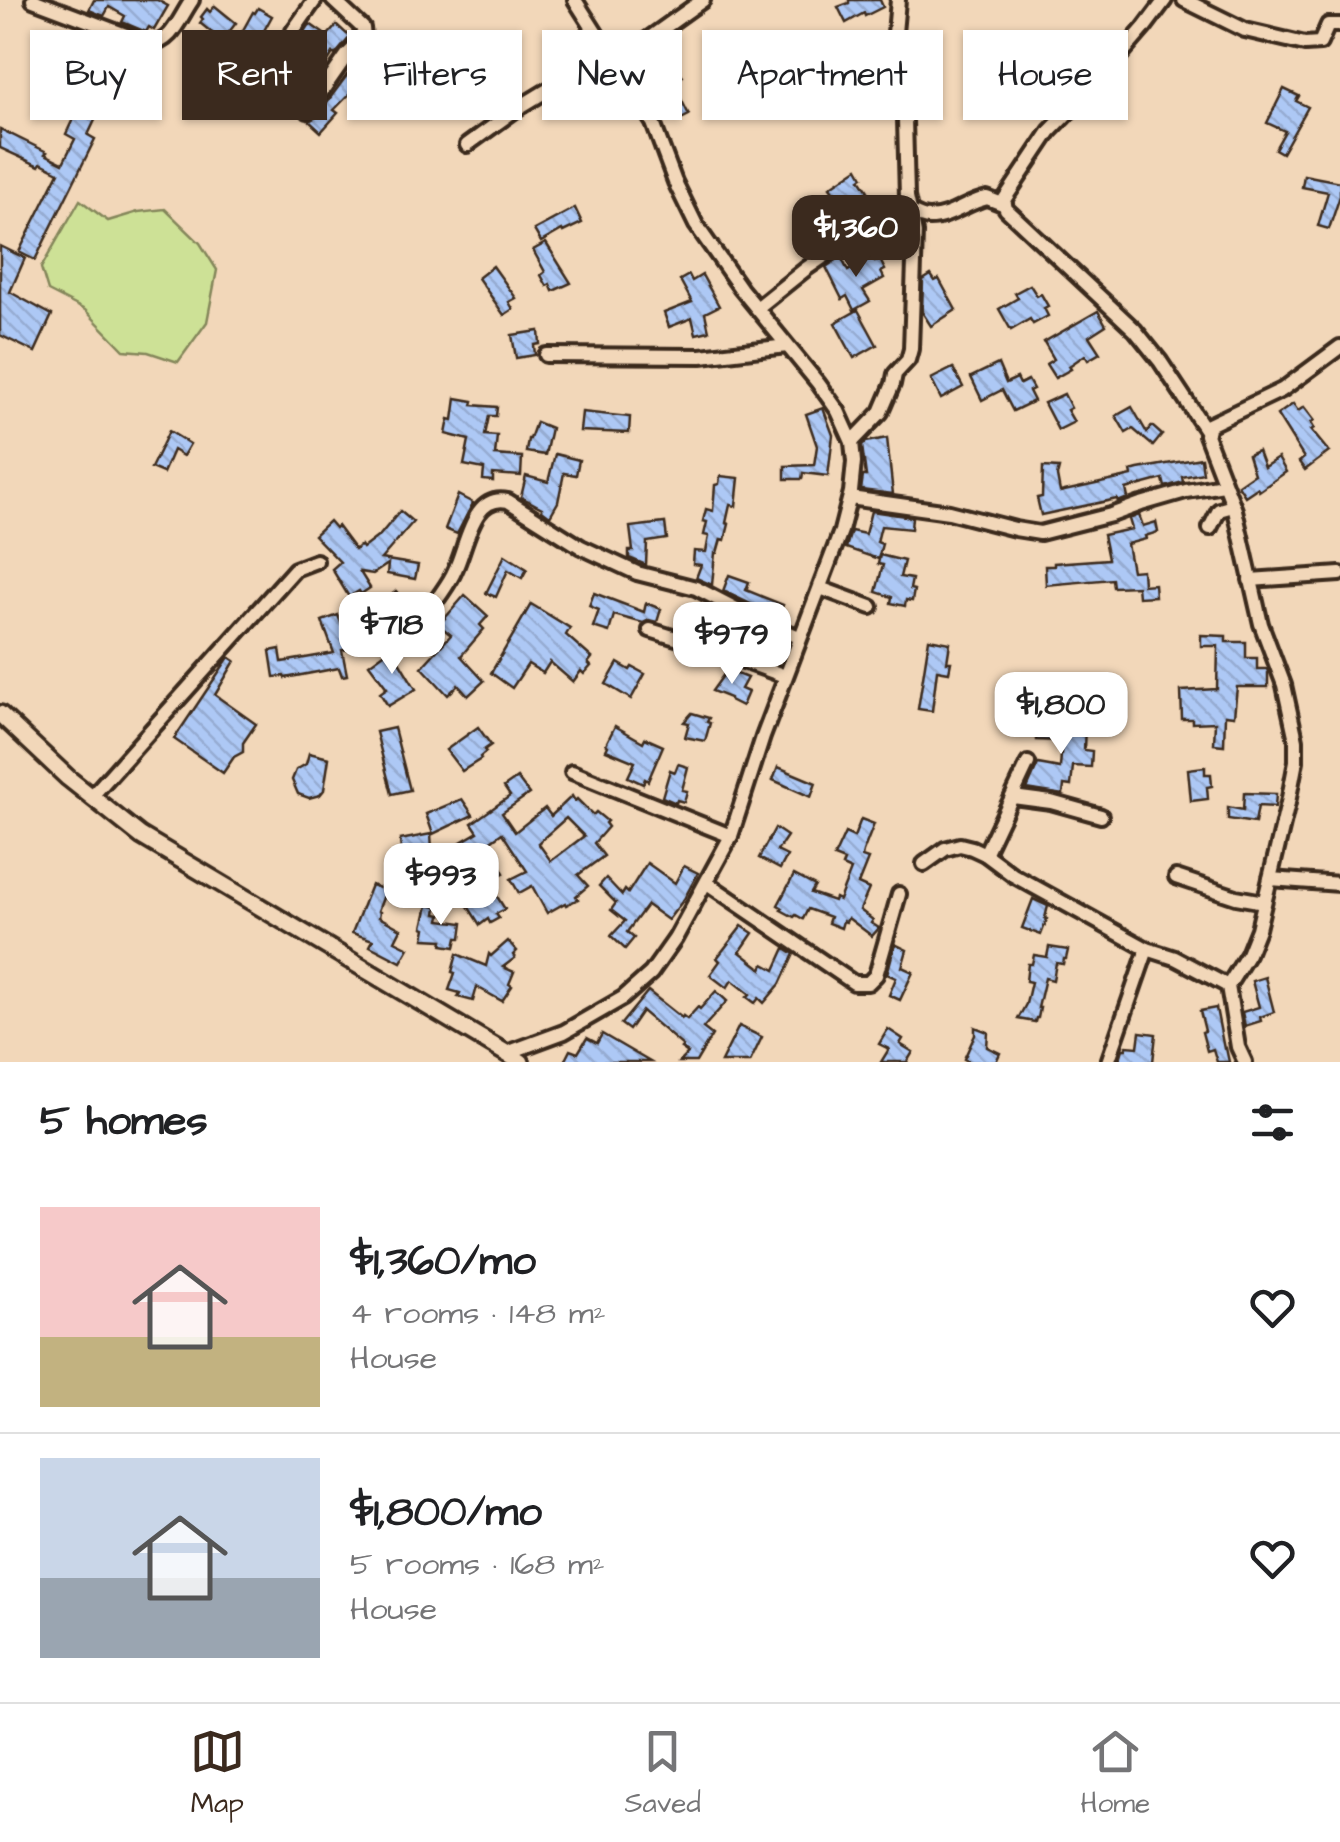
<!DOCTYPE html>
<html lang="en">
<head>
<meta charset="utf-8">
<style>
  :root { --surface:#fff; --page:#f6f6f6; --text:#202124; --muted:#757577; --line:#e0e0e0; --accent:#3b2a1e }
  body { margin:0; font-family:"Architects Daughter",sans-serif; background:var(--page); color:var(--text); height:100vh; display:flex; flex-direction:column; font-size:38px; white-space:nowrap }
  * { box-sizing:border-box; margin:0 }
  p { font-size:32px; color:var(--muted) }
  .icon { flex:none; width:55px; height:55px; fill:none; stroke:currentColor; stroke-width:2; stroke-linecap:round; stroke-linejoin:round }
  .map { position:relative; height:1062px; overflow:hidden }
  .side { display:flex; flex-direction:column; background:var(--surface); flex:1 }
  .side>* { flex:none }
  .top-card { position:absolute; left:30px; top:30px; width:1280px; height:90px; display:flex; gap:20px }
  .price { position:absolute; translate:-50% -85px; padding:0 22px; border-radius:20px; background:#fff; color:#222; font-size:32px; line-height:65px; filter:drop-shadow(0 2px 5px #0008) }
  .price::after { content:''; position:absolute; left:50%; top:60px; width:30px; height:22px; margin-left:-15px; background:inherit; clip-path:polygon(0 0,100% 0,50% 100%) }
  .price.on { background:var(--accent); color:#fff }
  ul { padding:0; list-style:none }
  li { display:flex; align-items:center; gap:30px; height:250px; padding:0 40px }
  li+li { border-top:2px solid var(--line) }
  li span { display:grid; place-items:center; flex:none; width:280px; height:200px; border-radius:0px; color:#555 }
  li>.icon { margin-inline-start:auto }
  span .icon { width:120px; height:120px; fill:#fffc; stroke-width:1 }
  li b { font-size:42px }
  h2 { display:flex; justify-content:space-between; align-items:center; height:120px; padding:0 40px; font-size:42px }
  .tag { padding:0 35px; border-radius:0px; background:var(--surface); box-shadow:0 2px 8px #0004; font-size:35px; line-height:90px }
  .tag.on { background:var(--accent); color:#fff }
  .dock { display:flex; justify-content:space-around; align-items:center; height:140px; border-top:2px solid var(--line); background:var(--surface); font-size:28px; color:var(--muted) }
  .dock a { display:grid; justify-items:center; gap:5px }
  .dock .on { color:var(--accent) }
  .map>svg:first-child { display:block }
</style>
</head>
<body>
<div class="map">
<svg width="1340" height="1062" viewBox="0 0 1340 1062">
  <defs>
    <pattern id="building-back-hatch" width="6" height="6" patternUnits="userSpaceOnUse" patternTransform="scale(2.5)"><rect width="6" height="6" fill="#adc8f5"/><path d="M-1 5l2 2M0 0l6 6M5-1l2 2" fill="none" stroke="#96acd2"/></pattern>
  </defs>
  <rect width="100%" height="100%" fill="#f2d7b9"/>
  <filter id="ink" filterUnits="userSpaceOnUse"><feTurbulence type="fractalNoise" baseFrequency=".01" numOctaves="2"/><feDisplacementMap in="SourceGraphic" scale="20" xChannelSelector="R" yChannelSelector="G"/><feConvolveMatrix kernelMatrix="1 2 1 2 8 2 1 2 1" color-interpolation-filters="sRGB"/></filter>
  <g filter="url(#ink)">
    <!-- park -->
    <polygon fill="#cde196" stroke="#84865a" stroke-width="2.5" points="80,200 108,221 138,212 165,209 200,243 217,270 207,322 178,362 148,352 124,350 85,310 48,291 41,268"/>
    <!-- building -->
    <g fill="url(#building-back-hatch)" stroke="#3b2a1e" stroke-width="2.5" fill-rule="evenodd">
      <polygon points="94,0 157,0 168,6 154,30 149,27 146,32 122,22 125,16 109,7 104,16 89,10"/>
      <polygon points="849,0 880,0 883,7 865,16 864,13 846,23 838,7 849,3"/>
      <polygon points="215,6 236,23 222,41 200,23 203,19 201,17 207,9 210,12"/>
      <polygon points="258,8 272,16 244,67 258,75 254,85 229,74 248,34 242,32 253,12 255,13"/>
      <polygon points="310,24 327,36 337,25 350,37 335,55 333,53 306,96 291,84 312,58 310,57 319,45 304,33"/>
      <polygon points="362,55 366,59 356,70 365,78 334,110 338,113 321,132 309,121 316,117"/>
      <polygon points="842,65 850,76 853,74 861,85 858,87 863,93 835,114 824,98 838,87 829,75"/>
      <polygon points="676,67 683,76 673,83 689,115 677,121 666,97 653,105 643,88 652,82 653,84"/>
      <polygon points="1284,89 1299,96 1296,101 1308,107 1282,153 1275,149 1285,131 1267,123"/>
      <polygon points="57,96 96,118 88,135 95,139 35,260 19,252 59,172 41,163 39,166 0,148 0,129 47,152 45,154 63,163 75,139 66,134 73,119 51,106"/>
      <polygon points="858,168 863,177 860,179 868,191 865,193 875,207 850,224 834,201 838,198 830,187"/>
      <polygon points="1304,175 1340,182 1340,196 1329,229 1318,226 1328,192 1302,187"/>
      <polygon points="575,208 582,223 563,232 562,230 541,242 534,230"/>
      <polygon points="546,243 571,283 553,291 550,284 547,286 541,275 545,272 533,250"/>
      <polygon points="0,246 25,258 10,292 52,315 35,352 0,335"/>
      <polygon points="841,257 848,271 873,257 875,262 880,260 885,270 881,272 884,278 863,290 870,301 854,310 847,296 842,299 826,267"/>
      <polygon points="493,266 516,298 509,302 513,309 504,315 478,278"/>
      <polygon points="689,275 692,281 702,275 719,306 705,313 709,331 696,334 692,318 669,327 664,313 692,302 680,280"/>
      <polygon points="931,275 935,281 939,279 956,310 931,326 922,312 923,280"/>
      <polygon points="1030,285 1037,296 1041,294 1048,306 1044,308 1048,316 1033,324 1030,319 1011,330 999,309 1018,298 1015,293"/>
      <polygon points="858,310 877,345 854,358 835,323"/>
      <polygon points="1098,311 1106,325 1089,336 1100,353 1088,360 1085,355 1069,366 1071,369 1055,378 1046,364 1054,359 1044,342"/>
      <polygon points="539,331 540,344 534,345 535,355 516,358 512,335"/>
      <polygon points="998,364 1006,383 1017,378 1020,384 1028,380 1033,389 1029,391 1034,401 1013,411 1002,390 982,400 971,377"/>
      <polygon points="953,368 963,387 941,399 931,379"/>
      <polygon points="1064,394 1071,408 1067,410 1074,422 1058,430 1044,403"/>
      <polygon points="456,398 473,401 472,405 497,407 496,416 489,416 485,435 497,436 495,455 522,457 521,476 493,474 493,481 483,480 484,469 464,465 469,440 446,434 449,419 453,420"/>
      <polygon points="1293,404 1298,411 1304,407 1314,420 1311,423 1314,428 1311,430 1329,452 1305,470 1299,462 1304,458 1277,415"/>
      <polygon points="1132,407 1147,433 1152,426 1162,435 1153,446 1133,429 1126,433 1116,416"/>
      <polygon points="823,408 833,435 828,476 803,473 802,479 785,479 785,466 814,465 817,446 806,414"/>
      <polygon points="582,412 630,417 629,433 580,431"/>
      <polygon points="536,422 551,428 545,455 526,452 528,439 530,439"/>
      <polygon points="169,431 190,444 183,456 173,450 163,473 151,468"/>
      <polygon points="887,438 893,494 861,490 863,476 866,476 862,446 866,442"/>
      <polygon points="1258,451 1264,467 1278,458 1286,472 1259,491 1257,488 1245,496 1238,485 1254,474 1248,455"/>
      <polygon points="555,454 579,460 576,475 564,473 558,502 550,516 542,510 542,508 521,497 526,476 548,482"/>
      <polygon points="1201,458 1203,473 1182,477 1183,482 1165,487 1163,479 1126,489 1128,498 1118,502 1117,499 1041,515 1037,498 1042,497 1043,467 1059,468 1057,476 1060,492 1132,476 1131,471 1138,469"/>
      <polygon points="720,476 739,478 736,506 730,505 726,523 729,524 725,540 721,539 717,553 715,553 712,585 696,578 701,565 693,564 694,551 706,552 709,536 704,535 707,522 703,521 706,509 713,511 715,485 719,484"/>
      <polygon points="458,495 473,503 457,534 445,529"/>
      <polygon points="400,511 413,522 381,559 418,565 415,579 387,574 388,564 373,574 360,572 370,588 361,594 359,591 349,597 332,569 340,562 314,535 329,521 335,528 337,526 355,550 361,545 363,548 380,535"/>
      <polygon points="871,511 912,517 911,529 881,526 877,542 882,544 878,559 846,548 851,531 865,534"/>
      <polygon points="1139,515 1143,526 1156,522 1158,532 1145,536 1146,539 1127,544 1132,571 1142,570 1143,585 1154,584 1155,596 1138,597 1137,586 1113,587 1112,579 1046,585 1045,566 1054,566 1054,563 1108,559 1103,535 1132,529 1129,519"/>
      <polygon points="665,523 667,539 647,542 646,565 629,558 629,551 633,551 630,527"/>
      <polygon points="505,555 527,569 522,578 508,570 496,597 486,593"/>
      <polygon points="880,555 904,561 900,577 912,579 910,589 914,590 912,601 906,600 905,606 891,603 892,597 876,592 883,565 878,564"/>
      <polygon points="729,575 749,582 746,590 783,605 778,617 723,591"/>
      <polygon points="396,591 409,605 404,610 406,614 397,622 394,618 385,625 388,614 383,608 384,602"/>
      <polygon points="594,593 644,612 646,603 661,609 657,622 649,620 643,623 614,615 609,632 593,627 599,610 589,606"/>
      <polygon points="465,595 488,616 480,625 484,629 461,656 484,681 468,696 458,685 448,695 422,667 451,635 439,625"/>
      <polygon points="531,604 570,628 566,635 592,658 588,663 591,666 584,674 581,671 573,682 550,662 543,673 528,664 512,688 491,673"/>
      <polygon points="723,613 776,638 771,654 746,645 748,635 731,630 727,640 713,636 712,639 700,635 704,626 709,628 710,624 719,628"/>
      <polygon points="338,615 344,631 354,629 358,648 342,650 347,675 342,676 339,668 285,678 284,676 274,677 270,651 280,649 282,662 334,653 322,621"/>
      <polygon points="1201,635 1226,636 1226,642 1246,642 1246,658 1257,658 1257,669 1267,669 1268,672 1268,687 1237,687 1234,716 1225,715 1224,745 1214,744 1215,722 1192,723 1192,719 1182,719 1181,691 1217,689 1218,646 1201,646"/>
      <polygon points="929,639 950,643 947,662 951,662 949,672 937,670 932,711 918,709"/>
      <polygon points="391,648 416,689 388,706 380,693 387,688 369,664"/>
      <polygon points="229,657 235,661 215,695 256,724 243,743 243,752 234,757 223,773 174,739"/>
      <polygon points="618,663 630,670 632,667 645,674 631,699 606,684"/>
      <polygon points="727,670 747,678 741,689 748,692 742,706 730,700 730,698 712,691"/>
      <polygon points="692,713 709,718 707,722 710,723 705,741 685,737 689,723 684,722"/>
      <polygon points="1036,723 1085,725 1084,750 1092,751 1091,767 1073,766 1071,786 1064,785 1063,795 1027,789 1038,764 1060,768 1062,741 1036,740"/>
      <polygon points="615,726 643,742 645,738 663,746 648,781 645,779 643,784 628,777 635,762 606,750 608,746 606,744"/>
      <polygon points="478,727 491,745 484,750 486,752 480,757 481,759 462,771 446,750"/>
      <polygon points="394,728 410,790 392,794 376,732"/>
      <polygon points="309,753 329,758 324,790 320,795 309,798 298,794 292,780 296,770 306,764"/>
      <polygon points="678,764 688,767 682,790 687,791 684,802 677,800 676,803 662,797 670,770 675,772"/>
      <polygon points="778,767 816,783 811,797 773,780"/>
      <polygon points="1205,767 1205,774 1211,774 1212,786 1207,787 1208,799 1191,801 1188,769"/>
      <path d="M517,778L529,794L502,813L515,832L545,808L551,816L572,796L575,801L577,799L593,815L596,812L607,821L605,823L608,827L594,843L604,856L578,875L588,886L576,896L578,899L566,905L565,903L547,913L532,886L519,893L511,879L527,871L502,833L488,843L504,873L487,881L505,909L496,914L499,918L490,923L488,919L480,925L461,895L458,897L450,881L473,868L464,852L466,851L461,842L478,832L472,823L510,796L504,787ZM566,818L584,836L551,861L538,843Z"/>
      <polygon points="1244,793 1276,794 1275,807 1258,806 1255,823 1228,819 1228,807 1243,810"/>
      <polygon points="462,799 473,815 433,834 426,814"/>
      <polygon points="861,819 874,824 863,852 862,857 868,859 858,884 869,889 860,910 873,920 871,923 879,928 872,936 848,918 846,922 843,921 841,928 828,923 830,917 808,909 803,919 796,915 794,917 781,910 783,908 778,905 794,875 815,886 811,893 834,901 835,898 839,900 851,870 842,866 844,861 834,857 845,833 854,837"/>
      <polygon points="775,828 787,836 777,851 787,856 780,869 759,858"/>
      <polygon points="431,834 433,865 425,866 426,874 414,875 413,861 402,862 400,840"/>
      <polygon points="647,863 675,883 684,866 698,873 684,899 668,920 647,905 627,932 634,938 625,949 611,936 625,921 611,910 616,903 599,886 606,878 622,895 625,890 628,893"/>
      <polygon points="371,885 386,890 378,911 380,912 379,917 401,929 395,941 409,948 401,962 370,946 373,940 352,933"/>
      <polygon points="1033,899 1048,906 1045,918 1047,919 1041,935 1022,928"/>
      <polygon points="428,905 437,907 436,914 441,915 440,920 463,923 461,938 457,938 455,947 442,945 443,940 424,939 426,928 423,927"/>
      <polygon points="742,926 753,933 740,952 762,969 764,964 775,970 785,948 794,954 780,984 764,1003 759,998 755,1003 747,997 750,994 732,980 727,988 710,975 720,961 717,958"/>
      <polygon points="508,941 517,951 513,955 515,958 503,967 514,972 509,984 512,986 502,1001 477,987 473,1001 458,997 460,993 449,990 455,973 452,972 457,954 486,966 489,954 491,956"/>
      <polygon points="895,944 907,950 902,967 913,972 900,1000 889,995 896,978 887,974"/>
      <polygon points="1049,947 1068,950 1066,959 1064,959 1063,964 1056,963 1053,980 1045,978 1038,1008 1040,1008 1038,1018 1036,1018 1035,1022 1018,1019 1026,1004 1031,982 1026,981 1028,964 1032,964 1034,955 1047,957"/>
      <polygon points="1265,977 1274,1012 1260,1017 1261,1021 1245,1026 1242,1012 1259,1007 1252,981"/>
      <polygon points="648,991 682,1018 683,1016 687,1019 698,1007 700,1009 716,991 727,1001 703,1028 712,1035 696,1062 679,1062 688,1053 681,1048 683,1046 642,1011 629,1030 621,1024"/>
      <polygon points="1216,1008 1224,1049 1226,1048 1229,1062 1217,1062 1213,1049 1207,1051 1202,1032 1205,1031 1200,1011"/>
      <polygon points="739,1026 762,1037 750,1062 721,1062"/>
      <polygon points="975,1027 988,1032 987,1047 1000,1053 996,1062 970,1062 964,1059 975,1035"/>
      <polygon points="888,1029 903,1039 900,1044 913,1052 907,1062 881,1062 889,1049 879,1044"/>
      <polygon points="1140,1032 1156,1034 1153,1062 1119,1062 1123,1049 1126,1049 1127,1046 1138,1047"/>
      <polygon points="602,1034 650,1062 564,1062 570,1050 578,1053 587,1038 597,1043"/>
    </g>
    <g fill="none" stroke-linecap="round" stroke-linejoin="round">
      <defs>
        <g id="minor">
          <path d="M33,0L150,44C172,43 180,17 192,0"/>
          <polyline points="1165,0 1144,28 1092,88 1050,131 1004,200 1006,209 1135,330 1160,361 1207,432"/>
          <polyline points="1184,0 1245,30 1305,44 1320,43 1328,25 1340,25"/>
          <polyline points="293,31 315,0"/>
          <polyline points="308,111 347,55 364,38 363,28 333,0"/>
          <polyline points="467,145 518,108 599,59 604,58 616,62 703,0"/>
          <path d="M757,308L807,268L897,206C909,209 918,218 929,218C950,218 967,202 987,198L1005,205"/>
          <polyline points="546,355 701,356 787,346"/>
          <polyline points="852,442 881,412 893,384 895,374 908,360 911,349 915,233 907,197 905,119 895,33 898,0"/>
          <polyline points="850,498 949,512 1015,529 1040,533 1111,515 1141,504 1186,491 1224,485"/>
          <polyline points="1210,528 1219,510 1233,506"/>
          <polyline points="1250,580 1340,574"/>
          <polyline points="820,588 871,607"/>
          <path d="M438,598C444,589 451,580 455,570C467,546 472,493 508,501L581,547L637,573L696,588L752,617L799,637"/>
          <polyline points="650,630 705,647 785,676"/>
          <polyline points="572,772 731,836"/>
          <polyline points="92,796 295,569 316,561"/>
          <polyline points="1013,797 1051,802 1101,816"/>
          <polyline points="985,854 1028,763"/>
          <polyline points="924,864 945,849 960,845 972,848 985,854 1013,875 1147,949 1175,958 1228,986"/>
          <polyline points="1176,877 1236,897 1264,902"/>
          <polyline points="1270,879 1340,884"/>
          <polyline points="707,883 854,983 868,983 876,975 899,894"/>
          <polyline points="507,1053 564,1032 623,998 651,973 675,939 731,836 763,737 841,531 851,492 854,462 852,442 838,411 818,383 741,289 696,225 675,182 653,123 575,0"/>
          <polyline points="1108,1062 1147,949"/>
          <polyline points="1245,1062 1238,1047 1228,986 1248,954 1258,929 1288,803 1296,761 1296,740 1284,685 1261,624 1235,510 1206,435 1209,425 1282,390 1340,347"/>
        </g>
        <polyline id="tertiary" points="0,714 68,778 141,836 521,1062"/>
      </defs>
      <!-- minor casing -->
      <use href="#minor" stroke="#3b2a1e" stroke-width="20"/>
      <!-- tertiary casing -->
      <use href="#tertiary" stroke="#3b2a1e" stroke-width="22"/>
      <!-- minor -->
      <use href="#minor" stroke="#f2d7b9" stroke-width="12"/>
      <!-- tertiary -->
      <use href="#tertiary" stroke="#f2d7b9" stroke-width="15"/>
    </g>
  </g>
</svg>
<b class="price on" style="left:856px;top:280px">$1,360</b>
<b class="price" style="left:392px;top:677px">$718</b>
<b class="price" style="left:732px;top:687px">$979</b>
<b class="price" style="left:1061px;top:757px">$1,800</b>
<b class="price" style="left:441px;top:928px">$993</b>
<div class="top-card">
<a class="tag">Buy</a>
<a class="tag on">Rent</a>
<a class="tag">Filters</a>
<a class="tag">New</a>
<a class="tag">Apartment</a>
<a class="tag">House</a>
</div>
</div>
<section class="side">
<h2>5 homes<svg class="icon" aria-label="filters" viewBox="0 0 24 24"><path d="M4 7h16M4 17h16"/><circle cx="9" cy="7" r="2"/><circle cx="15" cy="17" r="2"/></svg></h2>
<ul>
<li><span style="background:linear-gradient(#f6c9c9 65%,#c2b280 0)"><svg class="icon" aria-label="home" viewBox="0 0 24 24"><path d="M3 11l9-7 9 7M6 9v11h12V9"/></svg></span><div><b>$1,360/mo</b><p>4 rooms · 148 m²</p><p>House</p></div><svg class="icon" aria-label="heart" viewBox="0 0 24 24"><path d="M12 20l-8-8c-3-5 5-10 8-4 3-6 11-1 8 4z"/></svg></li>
<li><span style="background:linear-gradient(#c9d6e8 60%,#9aa5b1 0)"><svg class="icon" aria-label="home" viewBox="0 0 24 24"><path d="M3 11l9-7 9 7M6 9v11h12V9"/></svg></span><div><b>$1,800/mo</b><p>5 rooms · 168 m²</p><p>House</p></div><svg class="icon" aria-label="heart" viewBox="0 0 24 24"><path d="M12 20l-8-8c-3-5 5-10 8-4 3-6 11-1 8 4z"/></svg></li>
</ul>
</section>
<nav class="dock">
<a class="on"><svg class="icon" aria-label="map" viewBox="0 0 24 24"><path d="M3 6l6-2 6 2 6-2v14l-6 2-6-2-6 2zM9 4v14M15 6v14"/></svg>Map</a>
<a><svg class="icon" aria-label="saved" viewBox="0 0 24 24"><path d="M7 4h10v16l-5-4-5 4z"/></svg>Saved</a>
<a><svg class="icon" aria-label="home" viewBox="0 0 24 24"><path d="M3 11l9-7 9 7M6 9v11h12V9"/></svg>Home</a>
</nav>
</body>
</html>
